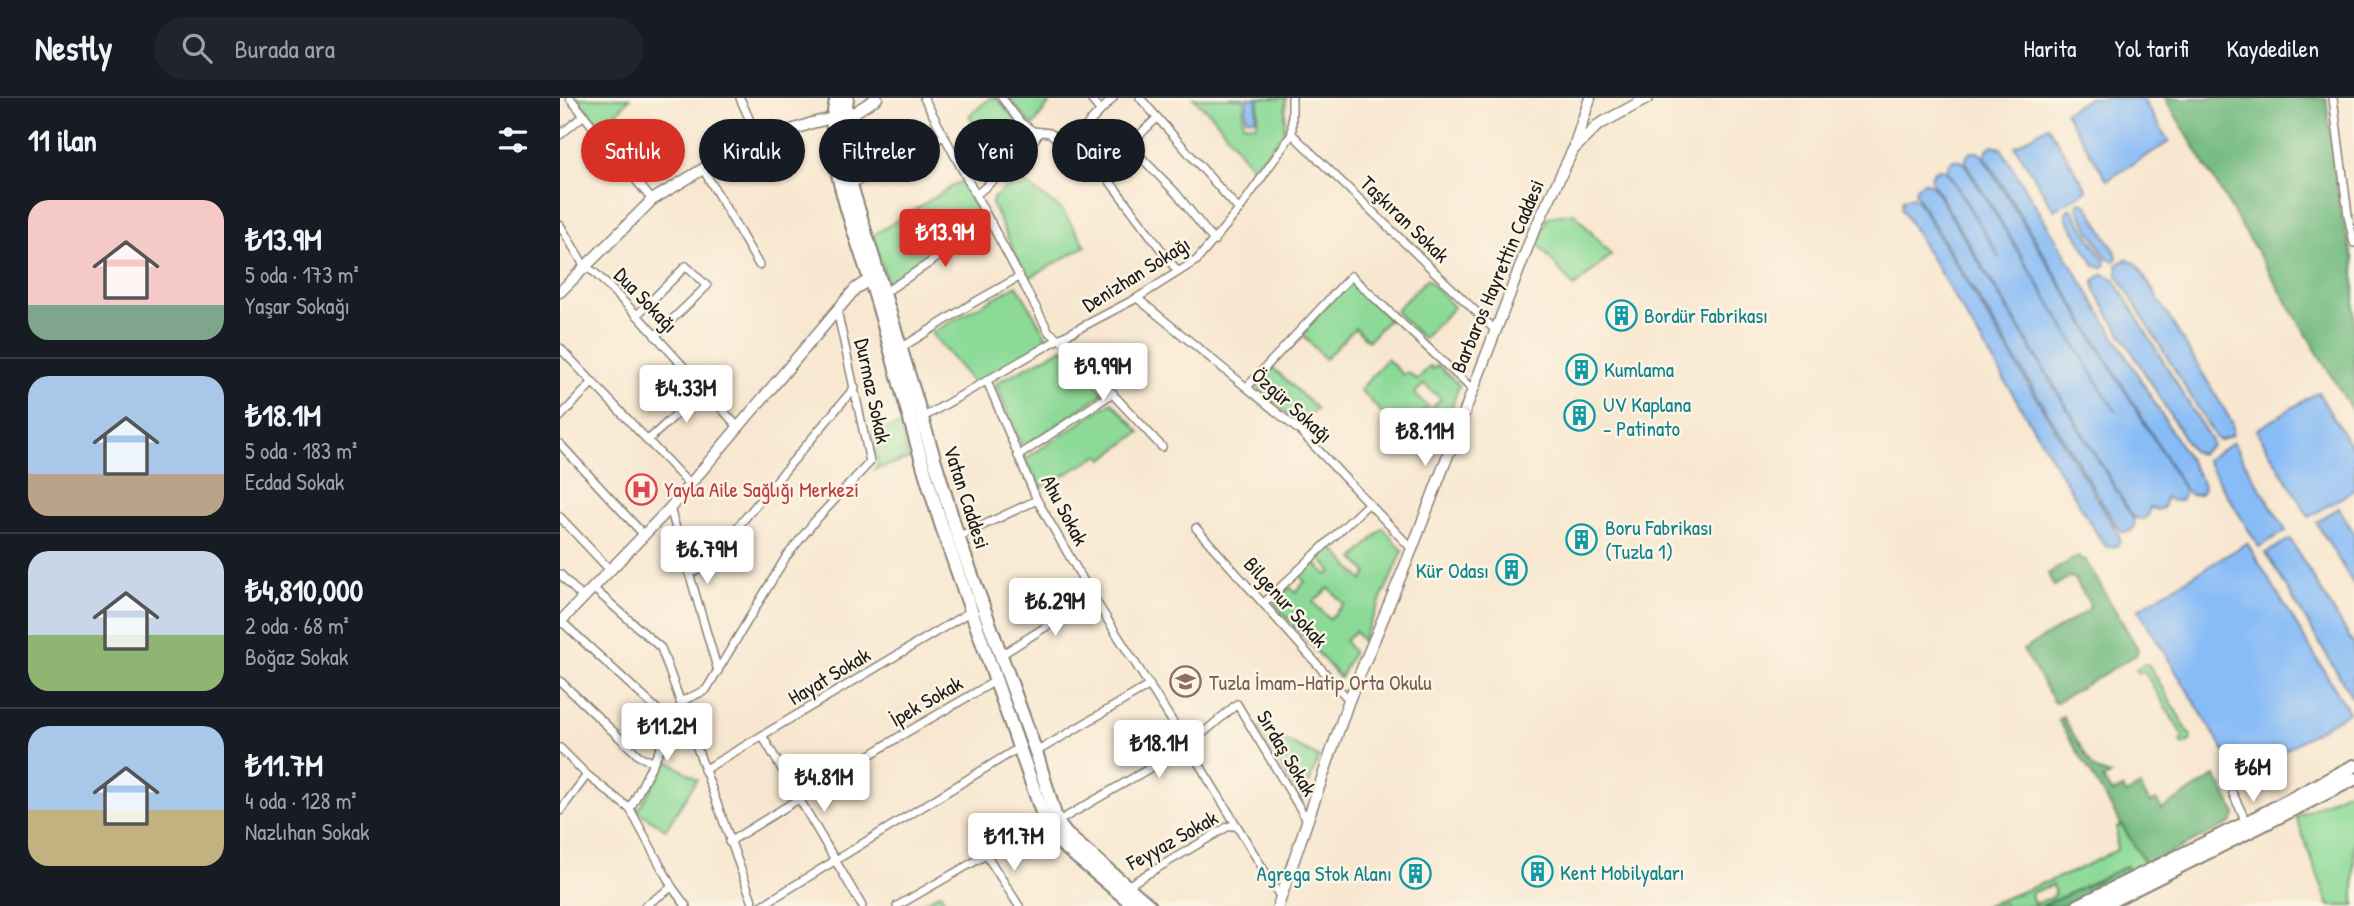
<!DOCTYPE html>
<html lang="tr">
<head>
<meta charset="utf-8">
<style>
  :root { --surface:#171b24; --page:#20242c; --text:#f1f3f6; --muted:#9ea1a6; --line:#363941; --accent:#d93025 }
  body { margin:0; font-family:"Patrick Hand",sans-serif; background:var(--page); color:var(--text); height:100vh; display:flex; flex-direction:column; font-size:26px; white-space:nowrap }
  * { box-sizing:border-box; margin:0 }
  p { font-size:23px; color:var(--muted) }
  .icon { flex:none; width:38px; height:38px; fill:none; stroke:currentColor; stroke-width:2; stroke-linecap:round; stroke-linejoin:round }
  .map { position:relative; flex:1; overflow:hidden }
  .sheet { display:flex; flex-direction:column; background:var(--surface); width:560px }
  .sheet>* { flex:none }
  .top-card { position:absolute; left:21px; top:21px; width:665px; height:63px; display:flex; gap:14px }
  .price { position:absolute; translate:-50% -60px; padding:0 16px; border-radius:7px; background:#fff; color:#222; font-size:23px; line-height:46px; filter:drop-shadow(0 2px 4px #0008) }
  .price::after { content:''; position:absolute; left:50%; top:42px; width:21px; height:16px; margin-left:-10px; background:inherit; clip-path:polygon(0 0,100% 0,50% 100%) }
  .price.on { background:var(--accent); color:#fff }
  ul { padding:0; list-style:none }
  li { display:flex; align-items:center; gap:21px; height:175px; padding:0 28px }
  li+li { border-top:2px solid var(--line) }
  li span { display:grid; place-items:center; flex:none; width:196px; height:140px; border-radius:21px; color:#555 }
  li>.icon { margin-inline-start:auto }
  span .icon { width:84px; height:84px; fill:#fffc; stroke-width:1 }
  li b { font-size:30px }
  h2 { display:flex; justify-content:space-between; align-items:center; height:84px; padding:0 28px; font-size:30px }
  .chip { padding:0 24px; border-radius:32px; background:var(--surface); box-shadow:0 2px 5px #0004; font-size:24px; line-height:63px }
  .chip.on { background:var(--accent); color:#fff }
  header { display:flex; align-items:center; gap:42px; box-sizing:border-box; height:98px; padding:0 35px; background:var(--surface); border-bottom:2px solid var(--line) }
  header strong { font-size:33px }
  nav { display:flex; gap:38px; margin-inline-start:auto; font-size:24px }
  .search { width:490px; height:63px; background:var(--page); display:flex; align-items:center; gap:18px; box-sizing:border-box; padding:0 24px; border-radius:38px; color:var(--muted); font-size:26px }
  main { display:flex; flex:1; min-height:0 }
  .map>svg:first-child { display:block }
</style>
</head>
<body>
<header>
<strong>Nestly</strong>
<div class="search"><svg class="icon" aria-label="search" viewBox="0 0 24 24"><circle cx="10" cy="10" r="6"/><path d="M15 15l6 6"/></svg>Burada ara</div>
<nav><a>Harita</a><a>Yol tarifi</a><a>Kaydedilen</a></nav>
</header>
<main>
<section class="sheet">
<h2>11 ilan<svg class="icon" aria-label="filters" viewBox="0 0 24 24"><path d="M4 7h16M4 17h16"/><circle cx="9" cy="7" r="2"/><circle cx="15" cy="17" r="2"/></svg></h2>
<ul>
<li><span style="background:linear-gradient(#f6c9c9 75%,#7fa58c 0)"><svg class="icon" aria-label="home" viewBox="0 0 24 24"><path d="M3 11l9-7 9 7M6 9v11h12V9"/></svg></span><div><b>₺13.9M</b><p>5 oda · 173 m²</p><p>Yaşar Sokağı</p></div></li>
<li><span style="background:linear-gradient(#a9c7e8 70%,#b9a48a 0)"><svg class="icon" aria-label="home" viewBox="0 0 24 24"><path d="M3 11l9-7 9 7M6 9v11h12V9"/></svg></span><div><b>₺18.1M</b><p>5 oda · 183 m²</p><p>Ecdad Sokak</p></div></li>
<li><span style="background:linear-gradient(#c9d6e8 60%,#8fb573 0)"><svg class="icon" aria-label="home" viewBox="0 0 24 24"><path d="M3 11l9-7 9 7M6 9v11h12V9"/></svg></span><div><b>₺4,810,000</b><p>2 oda · 68 m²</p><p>Boğaz Sokak</p></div></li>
<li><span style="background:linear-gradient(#a9c7e8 60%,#c2b280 0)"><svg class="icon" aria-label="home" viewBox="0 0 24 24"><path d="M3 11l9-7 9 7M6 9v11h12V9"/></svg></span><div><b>₺11.7M</b><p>4 oda · 128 m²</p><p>Nazlıhan Sokak</p></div></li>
</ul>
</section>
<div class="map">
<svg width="1794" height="808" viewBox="0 0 1794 808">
  <rect width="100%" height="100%" fill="#fcf5e5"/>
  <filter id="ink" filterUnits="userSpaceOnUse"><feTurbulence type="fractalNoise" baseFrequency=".0143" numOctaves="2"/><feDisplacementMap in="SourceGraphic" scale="14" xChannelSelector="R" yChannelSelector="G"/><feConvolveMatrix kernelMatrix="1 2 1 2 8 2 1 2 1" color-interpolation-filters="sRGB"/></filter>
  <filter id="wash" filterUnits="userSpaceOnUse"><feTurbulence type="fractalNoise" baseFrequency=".00686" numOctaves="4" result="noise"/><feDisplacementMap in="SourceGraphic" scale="28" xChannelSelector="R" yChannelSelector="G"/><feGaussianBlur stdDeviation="1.57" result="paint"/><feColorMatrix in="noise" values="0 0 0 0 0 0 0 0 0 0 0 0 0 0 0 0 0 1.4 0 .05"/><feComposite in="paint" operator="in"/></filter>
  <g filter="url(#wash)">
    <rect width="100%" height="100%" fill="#f8e7d0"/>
    <!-- green -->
    <g fill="#8dda98" stroke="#547b5a" stroke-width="2" fill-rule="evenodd">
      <polygon points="17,0 70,0 43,31"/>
      <polygon points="430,0 437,0 471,40 458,56 444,67 409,18"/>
      <polygon points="448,0 493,0 473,28"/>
      <polygon points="633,0 684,0 683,26 697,27 699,0 726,0 724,35 693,71 653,18"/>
      <polygon points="459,81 502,112 526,148 467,181 432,106 433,100"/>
      <polygon points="401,83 423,124 328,187 312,138"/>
      <polygon points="1014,115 1051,157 1014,189 977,145 988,119"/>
      <polygon points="867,181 894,209 863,241 835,213"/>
      <polygon points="790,183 829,221 808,243 795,230 765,261 741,235"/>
      <polygon points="457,187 489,243 414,286 371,235"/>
      <polygon points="503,250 544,295 464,349 461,347 436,287 438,284"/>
      <path d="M827,261L843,277L848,274L857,282L870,268L873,271L878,267L899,287L891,311L879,325L864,311L854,321L861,328L858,333L870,344L860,354L800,292ZM864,286L881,301L871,311L854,296Z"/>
      <polygon points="711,268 757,311 738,325 694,287"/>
      <polygon points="552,304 580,334 543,361 540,357 481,390 465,361"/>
      <polygon points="340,327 349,361 313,372 318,367 311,335"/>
      <path d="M823,430L843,453L802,543L795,533L785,543L793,554L780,580L714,505L730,489L735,494L745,484L740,478L754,464L767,477L772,474L759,459L770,447L803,483L807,474L794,461ZM769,490L784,506L769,521L753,504Z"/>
      <polygon points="1583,566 1589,567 1631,639 1630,643 1622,647 1620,643 1624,640 1584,573 1579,576 1576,571"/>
      <polygon points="695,628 759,659 742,704"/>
      <polygon points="108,663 137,681 106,731 77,713"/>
      <polygon points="1794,690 1794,808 1769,808 1736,719"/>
      <path d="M1562,727L1586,767L1570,775L1567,769L1482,808H1445L1443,805L1435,808H1424L1515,773L1557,752C1555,744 1558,738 1557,729ZM1492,787L1495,795L1493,799L1474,806L1471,795Z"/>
      <polygon points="380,795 388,808 358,808"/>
    </g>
    <!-- forest -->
    <g fill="#72ba80" stroke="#476b4e" stroke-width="2">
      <polygon points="1605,0 1766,0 1780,112 1794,163 1794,316"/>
      <polygon points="1518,458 1520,462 1525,461 1578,551 1576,557 1495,605 1463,552 1528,512 1530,507 1515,481 1510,479 1494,488 1488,476"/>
      <polygon points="1503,619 1534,671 1550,677 1543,681 1552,695 1563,690 1566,696 1580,688 1590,705 1596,702 1602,711 1655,678 1676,716 1671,725 1586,767 1498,621"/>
      <polygon points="1567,768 1570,775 1504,808 1482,808"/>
    </g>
    <!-- water -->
    <g fill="#88bcf6" stroke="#526c89" stroke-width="2">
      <polygon points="687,0 697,0 696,21 686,20"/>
      <polygon points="1529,0 1582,0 1609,44 1547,82 1505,14"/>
      <polygon points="1488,28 1527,92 1494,112 1455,48"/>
      <polygon points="1433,47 1441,50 1643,385 1644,391 1640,396 1631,397 1626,393 1425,58 1428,50"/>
      <path d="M1411,54H1417L1422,57L1624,391V397L1621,402L1612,403L1606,399L1603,410L1597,412L1590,409L1588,418C1583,423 1577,422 1572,417L1371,82C1371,72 1380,68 1387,74L1440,160L1387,72C1388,62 1396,59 1404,65L1555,313L1405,64L1407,58Z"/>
      <polygon points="1364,84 1372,87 1574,422 1574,428 1571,433 1562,434 1557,429 1355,95 1356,89"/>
      <polygon points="1352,99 1357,102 1559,437 1560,443 1556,448 1547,449 1542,444 1341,110 1343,101"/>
      <polygon points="1521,104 1527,107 1556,155 1557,160 1554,163 1547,161 1518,112 1517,107"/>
      <polygon points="1511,110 1544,162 1545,167 1542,170 1535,168 1506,119 1507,112"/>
      <polygon points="1566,161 1577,166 1673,326 1672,337 1659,343 1656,340 1558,178 1557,167"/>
      <polygon points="1543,176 1554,181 1650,341 1652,347 1640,356 1632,353 1535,193 1534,182"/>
      <polygon points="1758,294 1794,353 1794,392 1749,419 1696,332"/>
      <polygon points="1673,345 1726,433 1699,449 1646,362"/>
      <polygon points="1779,410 1794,435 1794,487 1756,424"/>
      <polygon points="1730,441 1794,547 1793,601 1706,455"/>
      <polygon points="1687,445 1789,614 1680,679 1578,511"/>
    </g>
  </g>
  <g filter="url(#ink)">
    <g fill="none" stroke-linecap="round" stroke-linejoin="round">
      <defs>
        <g id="minor">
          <polyline points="10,0 92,102"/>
          <polyline points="180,0 199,43"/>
          <polyline points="364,0 489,234 505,245 602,349"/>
          <polyline points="442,0 461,25 473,33 490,35 506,49 542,73 618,174"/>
          <polyline points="530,0 540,12"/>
          <polyline points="580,0 679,112"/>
          <polyline points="1773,0 1788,117 1794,145"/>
          <polyline points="732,36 934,231"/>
          <polyline points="732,36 732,0"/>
          <polyline points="0,37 24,17"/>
          <polyline points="569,47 616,95 654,143"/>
          <polyline points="506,49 553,0"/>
          <polyline points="143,71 199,167"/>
          <polyline points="542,73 597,20"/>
          <polyline points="292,86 384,38"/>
          <polyline points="416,97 463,57 480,34"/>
          <polyline points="0,127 25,169 34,174 77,217 179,330"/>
          <polyline points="324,195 431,124"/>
          <polyline points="577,200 741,334 852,451"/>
          <polyline points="77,217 126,168 147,188 95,238"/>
          <polyline points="0,250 130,387"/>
          <polyline points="341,250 413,205 459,179"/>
          <polyline points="427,283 477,402 533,499 628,648 721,800"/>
          <polyline points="687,289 791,178 911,290"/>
          <polyline points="0,319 33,284"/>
          <polyline points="362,320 497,242 577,200 637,162 679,112 732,36"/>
          <polyline points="87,343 145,290"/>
          <polyline points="0,346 84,437"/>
          <polyline points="458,358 553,295"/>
          <polyline points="110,410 158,573"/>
          <polyline points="0,419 50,472"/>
          <polyline points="636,430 789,602"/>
          <polyline points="398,439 477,402"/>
          <polyline points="0,476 23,500"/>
          <polyline points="129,476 145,468 295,289"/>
          <polyline points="33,490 101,550 194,808"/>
          <polyline points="704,505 808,406"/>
          <polyline points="1,523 114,627"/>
          <polyline points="441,557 533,499"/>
          <polyline points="0,583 79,658 92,664"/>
          <polyline points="120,604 146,592 226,459 254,424 310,364 277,212"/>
          <polyline points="203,639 302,808"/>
          <polyline points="0,650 27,677 70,711 112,789 126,808"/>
          <polyline points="476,654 590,587"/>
          <polyline points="144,672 413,512"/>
          <polyline points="1673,696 1683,717 1684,726"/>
          <polyline points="70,711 121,609"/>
          <polyline points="0,713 27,677"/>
          <polyline points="497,724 628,648 677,606 747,722"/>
          <polyline points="169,744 342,637 437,582"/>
          <polyline points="427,758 459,808"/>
          <polyline points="567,788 669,728 676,728"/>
          <polyline points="85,808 112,789"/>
          <polyline points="201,808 460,649"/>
          <polyline points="337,808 485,723"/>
        </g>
        <g id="tertiary">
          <polyline points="1015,46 1030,0"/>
          <polyline points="0,194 92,102 143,71 199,43 252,25 273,20 284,21 317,0"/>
          <polyline points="0,524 110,410 295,191 313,179"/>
          <polyline points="718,808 789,602 852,451 973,135 1013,52 1038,27 1088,0"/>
        </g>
        <g id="primary">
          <path d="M277,0C259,57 303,153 319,210C341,288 361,367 387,444C420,537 453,630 485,723L501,746L575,808"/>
          <polyline points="287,0 284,21 284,64 398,439 476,654 497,724 506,736 590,808"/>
          <polyline points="1518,808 1684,726 1794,668"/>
          <polyline points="1541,808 1794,681"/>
        </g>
      </defs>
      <!-- minor casing -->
      <use href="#minor" stroke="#8a8276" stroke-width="10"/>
      <!-- tertiary casing -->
      <use href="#tertiary" stroke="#8a8276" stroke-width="13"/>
      <!-- primary casing -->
      <use href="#primary" stroke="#8a8276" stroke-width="16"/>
      <!-- minor -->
      <use href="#minor" stroke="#fff" stroke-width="7"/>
      <!-- tertiary -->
      <use href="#tertiary" stroke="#fff" stroke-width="10"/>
      <!-- primary -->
      <use href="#primary" stroke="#fff" stroke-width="12"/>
    </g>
  </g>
  <!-- icons -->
  <defs>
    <symbol id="building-ring" viewBox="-11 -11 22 22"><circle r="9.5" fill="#fcf5e5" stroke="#0f9aa8" stroke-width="1.5"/><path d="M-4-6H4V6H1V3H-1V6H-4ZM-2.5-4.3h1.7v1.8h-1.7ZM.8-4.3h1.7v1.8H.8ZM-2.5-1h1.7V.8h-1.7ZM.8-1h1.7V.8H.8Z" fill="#0f9aa8"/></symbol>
    <symbol id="hospital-ring" viewBox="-11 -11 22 22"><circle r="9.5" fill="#fcf5e5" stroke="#e0444e" stroke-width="1.5"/><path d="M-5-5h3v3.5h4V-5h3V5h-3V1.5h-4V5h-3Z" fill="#e0444e"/></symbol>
    <symbol id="school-ring" viewBox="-11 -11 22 22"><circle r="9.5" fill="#fcf5e5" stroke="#8d6e63" stroke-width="1.5"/><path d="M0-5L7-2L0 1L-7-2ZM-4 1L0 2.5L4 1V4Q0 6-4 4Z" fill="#8d6e63"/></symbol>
  </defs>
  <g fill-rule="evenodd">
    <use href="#building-ring" x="1044" y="200" width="35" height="35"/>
    <use href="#building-ring" x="1004" y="254" width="35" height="35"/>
    <use href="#building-ring" x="1002" y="300" width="35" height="35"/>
    <use href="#hospital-ring" x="64" y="374" width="35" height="35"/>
    <use href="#building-ring" x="1004" y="424" width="35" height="35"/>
    <use href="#building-ring" x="934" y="454" width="35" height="35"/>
    <use href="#school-ring" x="608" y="566" width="35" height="35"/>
    <use href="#building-ring" x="960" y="756" width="35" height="35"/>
    <use href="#building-ring" x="838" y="758" width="35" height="35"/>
  </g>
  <g text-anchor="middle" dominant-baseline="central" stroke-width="5" stroke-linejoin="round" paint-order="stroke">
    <!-- street labels -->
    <g font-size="21" fill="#1c1c1c" stroke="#fcf5e5">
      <text transform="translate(845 121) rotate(44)">Taşkıran Sokak</text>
      <text transform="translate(576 176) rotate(-32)">Denizhan Sokağı</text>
      <text transform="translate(937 178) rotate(-67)">Barbaros Hayrettin Caddesi</text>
      <text transform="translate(86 202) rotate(46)">Dua Sokağı</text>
      <text transform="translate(313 293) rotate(78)">Durmaz Sokak</text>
      <text transform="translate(732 307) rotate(42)">Özgür Sokağı</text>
      <text transform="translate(407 399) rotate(72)">Vatan Caddesi</text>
      <text transform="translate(505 412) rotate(62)">Ahu Sokak</text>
      <text transform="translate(726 504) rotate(48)">Bilgenur Sokak</text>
      <text transform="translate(269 578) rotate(-31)">Hayat Sokak</text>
      <text transform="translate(366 603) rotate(-30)">İpek Sokak</text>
      <text transform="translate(727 655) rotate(59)">Sırdaş Sokak</text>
      <text transform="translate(612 742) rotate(-29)">Feyyaz Sokak</text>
    </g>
    <!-- culture labels -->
    <g font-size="21" fill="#0d838f" stroke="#fcf5e5" text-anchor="start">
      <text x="1084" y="217">Bordür Fabrikası</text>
      <text x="1044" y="271">Kumlama</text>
      <text x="1043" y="306">UV Kaplana<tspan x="1043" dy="24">- Patinato</tspan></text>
      <text x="1045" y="429">Boru Fabrikası<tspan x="1045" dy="24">(Tuzla 1)</tspan></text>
      <text x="929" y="472" text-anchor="end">Kür Odası</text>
      <text x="1000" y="774">Kent Mobilyaları</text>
      <text x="832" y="775" text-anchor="end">Agrega Stok Alanı</text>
    </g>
    <!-- health labels -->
    <g font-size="21" fill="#be3a42" stroke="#fcf5e5" text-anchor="start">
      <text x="104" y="391">Yayla Aile Sağlığı Merkezi</text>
    </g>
    <!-- education labels -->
    <g font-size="21" fill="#785e54" stroke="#fcf5e5" text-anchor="start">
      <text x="649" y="584">Tuzla İmam-Hatip Orta Okulu</text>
    </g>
  </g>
</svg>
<b class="price on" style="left:385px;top:171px">₺13.9M</b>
<b class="price" style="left:543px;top:305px">₺9.99M</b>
<b class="price" style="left:126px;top:327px">₺4.33M</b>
<b class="price" style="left:865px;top:370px">₺8.11M</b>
<b class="price" style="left:147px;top:488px">₺6.79M</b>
<b class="price" style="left:495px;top:540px">₺6.29M</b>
<b class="price" style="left:107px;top:665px">₺11.2M</b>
<b class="price" style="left:599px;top:682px">₺18.1M</b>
<b class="price" style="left:1693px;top:706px">₺6M</b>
<b class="price" style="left:264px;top:716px">₺4.81M</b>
<b class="price" style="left:454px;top:775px">₺11.7M</b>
<div class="top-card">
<a class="chip on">Satılık</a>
<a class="chip">Kiralık</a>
<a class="chip">Filtreler</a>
<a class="chip">Yeni</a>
<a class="chip">Daire</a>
</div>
</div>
</main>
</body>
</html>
